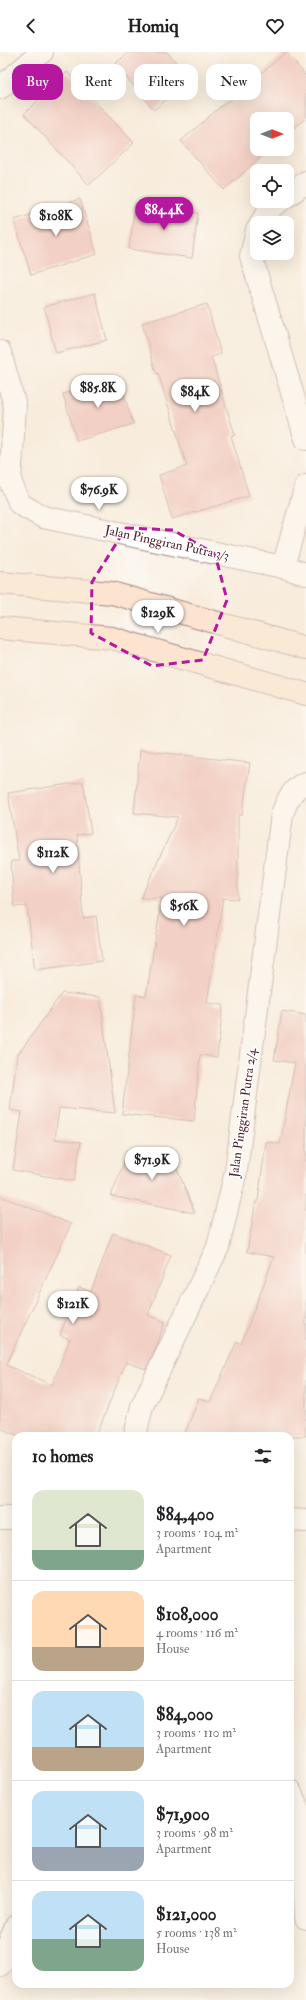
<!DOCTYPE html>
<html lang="en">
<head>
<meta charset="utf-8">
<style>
  :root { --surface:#fff; --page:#f6f6f6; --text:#202124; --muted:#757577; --line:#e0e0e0; --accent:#b5179e }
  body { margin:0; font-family:"IM FELL Double Pica",serif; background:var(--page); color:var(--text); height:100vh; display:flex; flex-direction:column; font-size:15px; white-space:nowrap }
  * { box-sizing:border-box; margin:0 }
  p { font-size:13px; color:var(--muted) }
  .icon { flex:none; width:22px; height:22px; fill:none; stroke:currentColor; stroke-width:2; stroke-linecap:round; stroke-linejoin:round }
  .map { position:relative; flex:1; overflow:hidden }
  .details { position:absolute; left:12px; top:1380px; width:282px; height:556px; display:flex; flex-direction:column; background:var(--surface); border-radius:12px; box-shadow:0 4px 16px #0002 }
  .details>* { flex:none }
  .banner { position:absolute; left:12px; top:12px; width:282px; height:36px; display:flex; gap:8px }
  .needle { width:26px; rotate:90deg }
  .controls { position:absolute; left:250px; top:60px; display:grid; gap:8px }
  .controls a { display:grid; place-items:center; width:44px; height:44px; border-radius:8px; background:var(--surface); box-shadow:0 4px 16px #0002; font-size:20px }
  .price { position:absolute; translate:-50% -34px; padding:0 9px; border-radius:14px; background:#fff; color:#222; font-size:13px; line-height:26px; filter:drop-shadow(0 1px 2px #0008) }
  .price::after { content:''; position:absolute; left:50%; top:24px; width:12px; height:9px; margin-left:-6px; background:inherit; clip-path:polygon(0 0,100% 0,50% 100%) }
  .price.selected { background:var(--accent); color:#fff }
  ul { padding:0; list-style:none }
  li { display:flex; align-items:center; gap:12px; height:100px; padding:0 20px }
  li+li { border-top:1px solid var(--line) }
  li span { display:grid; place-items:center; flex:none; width:112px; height:80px; border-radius:12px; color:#555 }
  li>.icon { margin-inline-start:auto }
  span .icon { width:48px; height:48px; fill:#fffc; stroke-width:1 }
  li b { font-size:17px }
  h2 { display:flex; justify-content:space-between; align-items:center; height:48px; padding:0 20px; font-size:17px }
  .pill { padding:0 14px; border-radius:12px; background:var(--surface); box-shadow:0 4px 16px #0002; font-size:14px; line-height:36px }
  .pill.selected { background:var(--accent); color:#fff }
  header { display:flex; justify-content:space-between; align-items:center; height:52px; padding:0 20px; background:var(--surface); font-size:18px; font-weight:800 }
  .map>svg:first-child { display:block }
</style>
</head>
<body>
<header><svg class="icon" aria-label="back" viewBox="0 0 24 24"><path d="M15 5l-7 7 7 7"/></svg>Homiq<svg class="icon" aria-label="heart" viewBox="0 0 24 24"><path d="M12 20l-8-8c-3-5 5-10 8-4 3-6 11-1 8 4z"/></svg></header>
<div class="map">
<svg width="306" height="1948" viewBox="0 0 306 1948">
  <rect width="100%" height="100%" fill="#fff"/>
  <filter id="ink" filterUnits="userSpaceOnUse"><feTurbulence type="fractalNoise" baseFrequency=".025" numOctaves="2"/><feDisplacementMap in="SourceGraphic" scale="8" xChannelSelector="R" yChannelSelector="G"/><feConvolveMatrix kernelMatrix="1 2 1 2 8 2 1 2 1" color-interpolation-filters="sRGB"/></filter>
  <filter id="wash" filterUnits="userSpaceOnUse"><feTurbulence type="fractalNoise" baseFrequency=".012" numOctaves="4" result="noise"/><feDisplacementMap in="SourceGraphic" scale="16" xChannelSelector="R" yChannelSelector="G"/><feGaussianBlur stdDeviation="0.9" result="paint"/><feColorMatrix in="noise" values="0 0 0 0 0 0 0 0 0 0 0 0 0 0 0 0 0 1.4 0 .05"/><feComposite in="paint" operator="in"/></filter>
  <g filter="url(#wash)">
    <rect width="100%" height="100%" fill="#f8ecdc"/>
    <g id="blocks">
      <!-- building -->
      <g fill="#ecaea8">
        <polygon points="129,0 167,0 190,27 154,58 115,12"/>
        <polygon points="286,0 306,24 306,66 287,82 287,67 257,67 257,97 270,97 224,138 181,89 227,49 228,50"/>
        <polygon points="67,20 134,91 89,133 24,62"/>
        <polygon points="80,147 97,202 31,223 14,168"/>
        <polygon points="135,152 198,161 192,206 129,197"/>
        <polygon points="95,241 107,288 56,301 44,255"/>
        <polygon points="207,252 221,302 211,305 235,383 231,384 249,444 172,467 159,423 187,414 158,321 156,321 142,271"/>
        <polygon points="119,325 133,372 77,389 63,342"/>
        <polygon points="140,698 250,711 242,763 238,763 238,847 223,846 207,951 223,953 217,1005 200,1003 194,1069 122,1062 136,943 146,944 162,846 141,846 178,765 134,761"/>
        <polygon points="83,730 91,781 77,783 83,866 96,864 102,909 35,918 27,854 14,855 11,809 19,809 8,741"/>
        <polygon points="62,941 100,945 115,1061 59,1056 55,1087 81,1090 74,1129 13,1118 22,1060 10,1058 17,1004"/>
        <polygon points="282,959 306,963 306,1384 184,1384 199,1346 210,1350 237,1289 241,1292 274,1205 247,1200 256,1149 258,1149 266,1090 280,1092 295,1011 274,1008"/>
        <polygon points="129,1097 171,1102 195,1161 111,1144"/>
        <polygon points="0,1144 71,1172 6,1313 52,1333 70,1287 60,1283 79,1235 91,1240 113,1181 171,1203 148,1263 165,1270 153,1303 146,1317 126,1310 96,1384 19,1384 0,1376"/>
      </g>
    </g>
  </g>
  <g filter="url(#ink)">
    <use href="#blocks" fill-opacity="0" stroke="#a18684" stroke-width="1"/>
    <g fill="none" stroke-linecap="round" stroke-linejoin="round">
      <defs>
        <g id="street">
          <polyline points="0,36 42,0"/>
          <polyline points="287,144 306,130"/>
          <polyline points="261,171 271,155 280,149"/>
          <polyline points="257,178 251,204 306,387"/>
          <polyline points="0,300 15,354 10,429 20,452 43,465 283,515 306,522"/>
          <polyline points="283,515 306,434"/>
          <path d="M135,1384L142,1354L218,1195L236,1119L282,762C287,749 292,736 306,731"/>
          <polyline points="0,1466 16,1466"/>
          <polyline points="290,1468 306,1469"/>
          <polyline points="290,1739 301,1763 306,1866"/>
          <polyline points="0,1913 16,1874"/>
        </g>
        <g id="secondary">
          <polyline points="0,531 112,541 306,596"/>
          <polyline points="0,576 112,586 306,642"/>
        </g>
      </defs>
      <!-- street casing -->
      <use href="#street" stroke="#a18684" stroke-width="24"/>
      <!-- secondary casing -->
      <use href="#secondary" stroke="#a18684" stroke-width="24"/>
      <!-- street -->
      <use href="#street" stroke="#fff" stroke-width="22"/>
      <!-- secondary -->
      <use href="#secondary" stroke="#fde4d1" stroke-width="22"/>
    </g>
  </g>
  <!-- marked area -->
  <path d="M0 0H306V1948H0ZM126,476L173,478L215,502L227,548L203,608L152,614L91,581L92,530Z" fill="#f8ecdc" fill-opacity=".55" fill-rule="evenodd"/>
  <path fill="none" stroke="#b5179e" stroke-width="3" stroke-dasharray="8 5" stroke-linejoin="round" d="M126,476L173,478L215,502L227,548L203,608L152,614L91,581L92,530Z"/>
  <g text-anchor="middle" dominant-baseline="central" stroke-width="3" stroke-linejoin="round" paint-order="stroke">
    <!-- street labels -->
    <g font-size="13" fill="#4a1f2b" stroke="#fff">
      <text transform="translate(167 491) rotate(12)">Jalan Pinggiran Putra 3/3</text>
      <text transform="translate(243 1061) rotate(-82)">Jalan Pinggiran Putra 2/4</text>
    </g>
  </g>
</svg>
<div class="controls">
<a><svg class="needle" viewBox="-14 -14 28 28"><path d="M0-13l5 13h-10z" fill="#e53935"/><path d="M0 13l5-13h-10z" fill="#757577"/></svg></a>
<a><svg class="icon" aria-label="locate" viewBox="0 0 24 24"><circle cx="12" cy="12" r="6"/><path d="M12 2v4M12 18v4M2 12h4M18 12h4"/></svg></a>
<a><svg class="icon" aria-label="layers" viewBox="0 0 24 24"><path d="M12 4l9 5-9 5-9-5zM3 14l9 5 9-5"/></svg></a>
</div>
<b class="price selected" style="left:164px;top:179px">$84.4K</b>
<b class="price" style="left:56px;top:185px">$108K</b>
<b class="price" style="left:98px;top:357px">$85.8K</b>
<b class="price" style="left:195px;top:361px">$84K</b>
<b class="price" style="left:99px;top:459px">$76.9K</b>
<b class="price" style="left:158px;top:582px">$129K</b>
<b class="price" style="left:53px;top:822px">$112K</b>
<b class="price" style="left:184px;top:875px">$56K</b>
<b class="price" style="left:152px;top:1129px">$71.9K</b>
<b class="price" style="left:73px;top:1273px">$121K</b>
<div class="banner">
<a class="pill selected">Buy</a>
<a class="pill">Rent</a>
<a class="pill">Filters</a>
<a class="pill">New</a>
</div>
<section class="details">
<h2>10 homes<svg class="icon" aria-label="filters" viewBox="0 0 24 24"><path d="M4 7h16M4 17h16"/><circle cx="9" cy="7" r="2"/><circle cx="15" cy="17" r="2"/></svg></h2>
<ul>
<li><span style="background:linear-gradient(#dfe7d0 75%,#7fa58c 0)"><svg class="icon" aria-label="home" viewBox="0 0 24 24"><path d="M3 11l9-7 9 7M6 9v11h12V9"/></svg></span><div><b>$84,400</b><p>3 rooms · 104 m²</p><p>Apartment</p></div></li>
<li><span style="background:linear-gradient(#ffd9b3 70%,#b9a48a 0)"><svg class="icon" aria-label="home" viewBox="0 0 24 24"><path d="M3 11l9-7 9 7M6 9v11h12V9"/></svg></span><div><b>$108,000</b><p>4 rooms · 116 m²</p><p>House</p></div></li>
<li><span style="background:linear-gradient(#bfe0f5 70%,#b9a48a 0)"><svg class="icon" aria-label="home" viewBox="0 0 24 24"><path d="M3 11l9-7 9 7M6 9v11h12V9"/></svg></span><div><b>$84,000</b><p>3 rooms · 110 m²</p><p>Apartment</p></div></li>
<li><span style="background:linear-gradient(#bfe0f5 70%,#9aa5b1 0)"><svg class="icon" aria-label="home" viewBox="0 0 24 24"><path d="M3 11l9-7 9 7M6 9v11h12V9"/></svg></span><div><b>$71,900</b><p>3 rooms · 98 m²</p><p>Apartment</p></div></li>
<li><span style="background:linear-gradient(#bfe0f5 60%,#7fa58c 0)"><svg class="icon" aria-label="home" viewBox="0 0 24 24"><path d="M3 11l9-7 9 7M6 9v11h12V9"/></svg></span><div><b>$121,000</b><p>5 rooms · 138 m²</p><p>House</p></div></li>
</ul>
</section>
</div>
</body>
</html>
